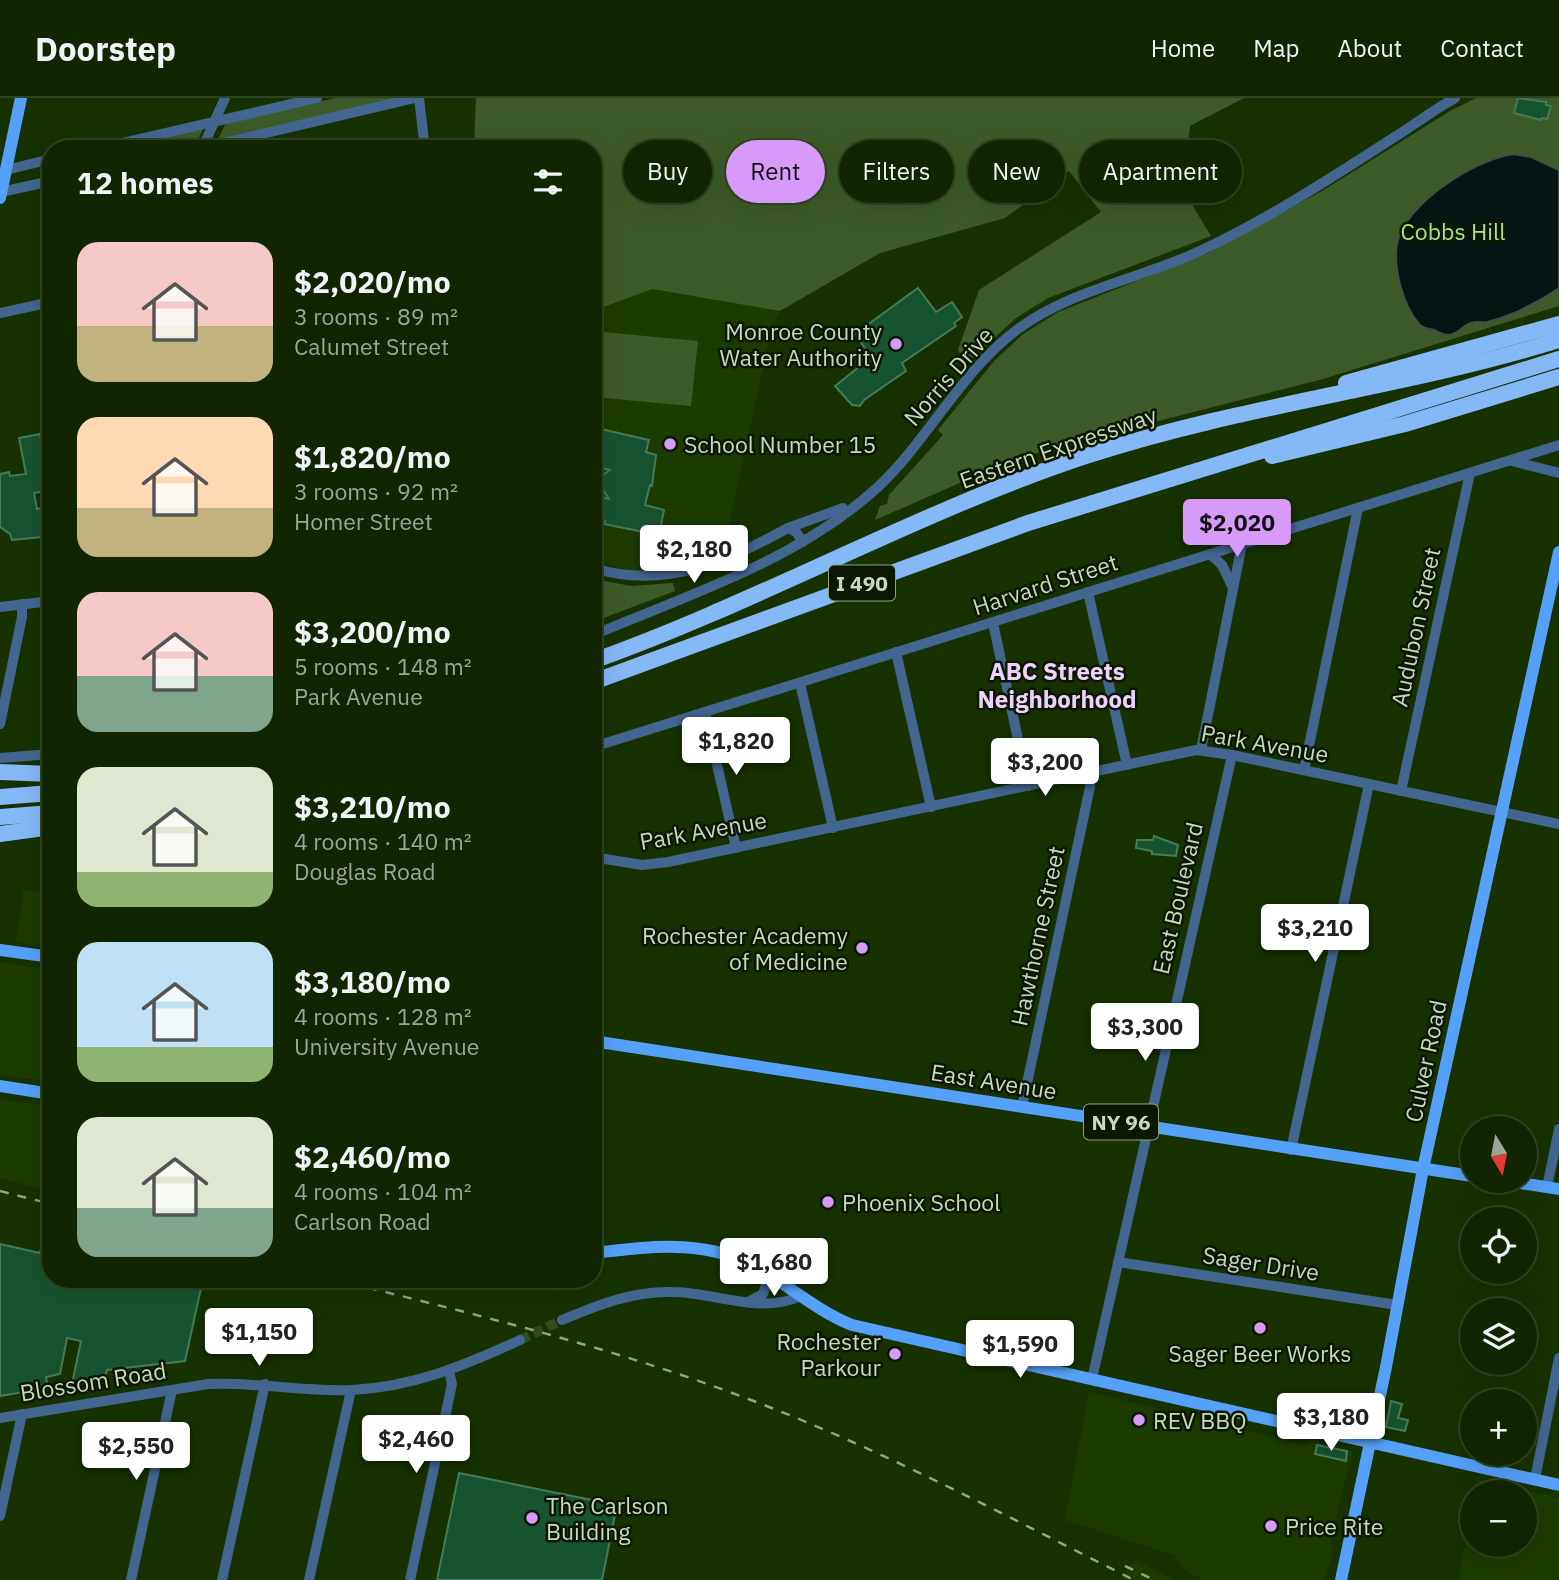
<!DOCTYPE html>
<html lang="en">
<head>
<meta charset="utf-8">
<style>
  :root { --surface:#112600; --page:#1a2e0a; --text:#f1f3f6; --muted:#9ca599; --line:#304322; --accent:#d89af8 }
  body { margin:0; font-family:"IBM Plex Sans",sans-serif; background:var(--page); color:var(--text); height:100vh; display:flex; flex-direction:column; font-size:26px; white-space:nowrap }
  * { box-sizing:border-box; margin:0 }
  p { font-size:23px; color:var(--muted) }
  .icon { flex:none; width:38px; height:38px; fill:none; stroke:currentColor; stroke-width:2; stroke-linecap:round; stroke-linejoin:round }
  .map { position:relative; flex:1; overflow:hidden }
  .details { position:absolute; left:42px; top:42px; width:560px; height:1148px; display:flex; flex-direction:column; background:var(--surface); border-radius:28px; box-shadow:0 7px 28px #0002,0 0 0 2px var(--line) }
  .details>* { flex:none }
  .top-card { position:absolute; left:623px; top:42px; width:665px; height:63px; display:flex; gap:14px }
  .needle { width:46px; rotate:170deg }
  .buttons { position:absolute; left:1460px; top:1018px; display:grid; gap:14px }
  .buttons a { display:grid; place-items:center; width:77px; height:77px; border-radius:50%; background:var(--surface); box-shadow:0 7px 28px #0002,0 0 0 2px var(--line); font-size:35px }
  .price { position:absolute; translate:-50% -60px; padding:0 16px; border-radius:7px; background:#fff; color:#222; font-size:23px; line-height:46px; filter:drop-shadow(0 2px 4px #0008) }
  .price::after { content:''; position:absolute; left:50%; top:42px; width:21px; height:16px; margin-left:-10px; background:inherit; clip-path:polygon(0 0,100% 0,50% 100%) }
  .price.current { background:var(--accent); color:#111 }
  ul { padding:0; list-style:none }
  li { display:flex; align-items:center; gap:21px; height:175px; padding:0 35px }
  li span { display:grid; place-items:center; flex:none; width:196px; height:140px; border-radius:21px; color:#555 }
  li>.icon { margin-inline-start:auto }
  span .icon { width:84px; height:84px; fill:#fffc; stroke-width:1 }
  li b { font-size:30px }
  h2 { display:flex; justify-content:space-between; align-items:center; height:84px; padding:0 35px; font-size:30px }
  .chip { padding:0 24px; border-radius:32px; background:var(--surface); box-shadow:0 7px 28px #0002,0 0 0 2px var(--line); font-size:24px; line-height:63px }
  .chip.current { background:var(--accent); color:#111 }
  header { display:flex; align-items:center; gap:42px; box-sizing:border-box; height:98px; padding:0 35px; background:var(--surface); border-bottom:2px solid var(--line) }
  header strong { font-size:33px }
  nav { display:flex; gap:38px; margin-inline-start:auto; font-size:24px }
  .map>svg:first-child { display:block }
</style>
</head>
<body>
<header>
<strong>Doorstep</strong>
<nav><a>Home</a><a>Map</a><a>About</a><a>Contact</a></nav>
</header>
<div class="map">
<svg width="1559" height="1482" viewBox="0 0 1559 1482">
  <rect width="100%" height="100%" fill="#173200"/>
  <!-- built -->
  <g fill="#1c3b00">
    <polygon points="652,191 780,213 771,234 722,458 653,475 623,471 593,462 593,213"/>
    <polygon points="51,748 51,849 16,844 23,792 44,794"/>
    <polygon points="0,864 51,872 51,984 0,977"/>
    <polygon points="0,1001 51,1009 51,1093 0,1080"/>
    <polygon points="1089,1294 1306,1347 1308,1343 1353,1354 1339,1405 1331,1442 1333,1455 1324,1482 1204,1482 1187,1474 1174,1457 1065,1422"/>
    <polygon points="1478,1382 1559,1400 1559,1482 1458,1482 1472,1412 1472,1447 1524,1447 1524,1395 1475,1395"/>
    <polygon points="1135,1462 1174,1482 1121,1482"/>
  </g>
  <!-- green -->
  <g fill="#3d5b28">
    <polygon points="335,0 403,0 217,43 226,25"/>
    <polygon points="476,0 1244,0 1190,28 1182,90 1211,138 1048,200 1016,220 967,265 958,252 979,192 1101,114 1069,73 1005,120 880,155 780,213 652,191 593,213 593,51 474,51"/>
    <polygon points="1476,0 1559,0 1559,208 1323,281 1045,352 985,374 875,422 880,408 887,406 889,397 943,337 938,332 995,262 1023,236 1058,214 1208,155 1322,93 1450,13"/>
    <polygon points="203,31 195,48 183,51 110,51"/>
    <polygon points="593,233 698,243 691,308 593,299"/>
    <polygon points="593,481 632,488 673,485 675,493 593,524"/>
  </g>
  <!-- water -->
  <path fill="#041514" stroke="#3f5047" stroke-width="2" d="M1514,56L1531,59L1559,72V190C1536,206 1514,217 1487,224C1482,225 1476,223 1471,225C1463,227 1459,236 1448,237C1442,237 1439,234 1434,232C1429,230 1423,231 1419,226C1403,207 1393,171 1397,146C1404,106 1477,60 1514,56Z"/>
  <!-- building -->
  <g fill="#185331" stroke="#447c57" stroke-width="2">
    <polygon points="1518,0 1546,4 1546,7 1551,8 1547,21 1542,20 1541,22 1514,15"/>
    <polygon points="918,190 936,214 952,204 962,219 954,225 956,228 902,265 906,273 864,302 860,308 852,307 835,288 865,264 864,260 869,256 855,236"/>
    <polygon points="593,315 603,318 601,331 649,342 646,354 656,357 652,388 650,387 645,407 664,412 659,437 604,426 605,423 593,421 593,397 609,401 599,386 600,379 610,372 593,368"/>
    <polygon points="40,336 46,371 51,370 51,392 34,395 37,411 42,410 46,428 41,429 42,439 12,442 10,436 0,429 0,376 9,374 10,378 26,376 19,340"/>
    <polygon points="1154,738 1178,747 1176,758 1152,756 1152,753 1136,750 1137,742 1153,742"/>
    <polygon points="45,1134 51,1135 51,1181 203,1181 185,1263 107,1272 105,1280 72,1286 81,1243 67,1240 60,1276 46,1279 48,1290 0,1298 0,1146 40,1155"/>
    <polygon points="1391,1303 1402,1306 1398,1320 1408,1322 1405,1333 1386,1329"/>
    <polygon points="1317,1347 1347,1353 1346,1363 1315,1356"/>
    <polygon points="459,1375 617,1407 602,1482 437,1482"/>
  </g>
  <g fill="none" stroke-linecap="round" stroke-linejoin="round">
    <!-- minor-tunnel -->
    <polyline stroke="#324b1c" stroke-width="10" stroke-dasharray="10 5" stroke-linecap="butt" points="520,1242 562,1222"/>
    <!-- minor -->
    <g stroke="#436691" stroke-width="10">
      <polyline points="419,0 425,51"/>
      <polyline points="96,51 317,0"/>
      <polyline points="198,51 415,0"/>
      <polyline points="202,51 225,0"/>
      <polyline points="6,72 51,61"/>
      <polyline points="1,94 51,83"/>
      <polyline points="0,215 51,204"/>
      <polyline points="1512,363 1559,375"/>
      <polyline points="788,430 843,410"/>
      <polyline points="1210,456 1222,467 1233,490"/>
      <path d="M593,470C665,492 725,464 788,430L796,434L803,444"/>
      <polyline points="1088,494 1127,667"/>
      <polyline points="0,509 51,503"/>
      <polyline points="993,525 1028,688"/>
      <path d="M593,537C691,496 798,462 878,389C929,341 961,273 1018,231C1072,191 1141,181 1202,152C1268,121 1331,80 1393,40C1414,27 1433,12 1455,0"/>
      <polyline points="896,554 931,709"/>
      <polyline points="800,585 833,730"/>
      <polyline points="705,614 736,750"/>
      <polyline points="0,626 22,519 22,506"/>
      <polyline points="593,649 1559,347"/>
      <polyline points="1201,652 1242,446"/>
      <polyline points="0,660 51,656"/>
      <polyline points="1304,672 1358,410"/>
      <polyline points="1401,693 1470,375"/>
      <polyline points="593,759 642,767 668,764 1196,652 1232,657 1559,726"/>
      <polyline points="1022,1009 1090,689 1089,675"/>
      <polyline points="1291,1052 1369,686"/>
      <polyline points="1547,1089 1559,1031"/>
      <polyline points="1118,1164 1397,1207"/>
      <polyline points="748,1204 763,1196 767,1184 766,1175"/>
      <path d="M562,1222C598,1207 632,1193 672,1194C715,1194 759,1217 801,1198"/>
      <polyline points="1092,1281 1232,657"/>
      <path d="M0,1320L208,1286C257,1284 304,1294 352,1292C413,1289 466,1267 520,1242"/>
      <polyline points="1535,1381 1559,1260"/>
      <polyline points="0,1418 22,1316"/>
      <polyline points="131,1482 172,1292"/>
      <polyline points="222,1482 265,1286"/>
      <polyline points="309,1482 351,1292"/>
      <polyline points="410,1482 452,1286 449,1273"/>
    </g>
    <!-- major -->
    <g stroke="#55a0f8" stroke-width="12">
      <polyline points="0,100 21,0"/>
      <polyline points="0,852 51,859"/>
      <polyline points="593,943 1472,1078"/>
      <polyline points="0,988 51,996"/>
      <polyline points="1508,1083 1559,1091"/>
      <path d="M593,1155C653,1148 711,1140 765,1174C794,1192 820,1214 852,1227L1559,1387"/>
      <polyline points="1341,1482 1386,1269 1423,1071 1559,454"/>
    </g>
    <!-- highway -->
    <g stroke="#85b8f7" stroke-width="16">
      <polyline points="1346,285 1559,226"/>
      <polyline points="1272,358 1405,326 1559,279"/>
      <path d="M593,563C761,503 917,414 1086,358C1241,307 1404,290 1559,242"/>
      <polyline points="593,584 1028,425 1559,261"/>
      <polyline points="0,674 51,676"/>
      <polyline points="0,699 51,695"/>
      <polyline points="0,719 51,715"/>
      <polyline points="0,736 51,729"/>
    </g>
    <!-- rail -->
    <g stroke="#8fa481" stroke-width="2.5" stroke-dasharray="9 9" stroke-linecap="butt">
      <polyline points="0,1093 51,1106"/>
      <path d="M333,1181C474,1216 615,1250 751,1302C883,1352 1008,1419 1134,1482"/>
      <polyline points="1125,1468 1154,1482"/>
    </g>
  </g>
  <!-- markers -->
  <g fill="#d89af8" stroke="#0b1703" stroke-width="2.5">
    <circle cx="896" cy="246" r="7"/>
    <circle cx="670" cy="346" r="7"/>
    <circle cx="862" cy="850" r="7"/>
    <circle cx="828" cy="1104" r="7"/>
    <circle cx="1260" cy="1230" r="7"/>
    <circle cx="895" cy="1256" r="7"/>
    <circle cx="1139" cy="1322" r="7"/>
    <circle cx="532" cy="1420" r="7"/>
    <circle cx="1271" cy="1428" r="7"/>
  </g>
  <g text-anchor="middle" dominant-baseline="central" stroke-width="5" stroke-linejoin="round" paint-order="stroke">
    <!-- shield labels -->
    <g fill="#0b1703" stroke="#8f9f85" stroke-width="2">
      <rect x="829" y="467.5" width="66" height="35" rx="5"/>
      <rect x="1084" y="1006.5" width="74" height="35" rx="5"/>
    </g>
    <g font-size="21" font-weight="bold" fill="#c8d9bd">
      <text x="862" y="485">I 490</text>
      <text x="1121" y="1024">NY 96</text>
    </g>
    <!-- park labels -->
    <g font-size="23" fill="#a7e47e" stroke="#0b1703">
      <text x="1453" y="133">Cobbs Hill</text>
    </g>
    <!-- poi labels -->
    <g font-size="23" fill="#c8d9bd" stroke="#0b1703" text-anchor="start">
      <text x="882" y="233" text-anchor="end">Monroe County<tspan x="882" dy="26">Water Authority</tspan></text>
      <text x="684" y="346">School Number 15</text>
      <text x="848" y="837" text-anchor="end">Rochester Academy<tspan x="848" dy="26">of Medicine</tspan></text>
      <text x="842" y="1104">Phoenix School</text>
      <text x="881" y="1243" text-anchor="end">Rochester<tspan x="881" dy="26">Parkour</tspan></text>
      <text x="1260" y="1255" text-anchor="middle">Sager Beer Works</text>
      <text x="1153" y="1322">REV BBQ</text>
      <text x="546" y="1407">The Carlson<tspan x="546" dy="26">Building</tspan></text>
      <text x="1285" y="1428">Price Rite</text>
    </g>
    <!-- street labels -->
    <g font-size="23" fill="#c8d9bd" stroke="#0b1703">
      <text transform="translate(948 278) rotate(-49)">Norris Drive</text>
      <text transform="translate(1058 349) rotate(-19)">Eastern Expressway</text>
      <text transform="translate(1045 486) rotate(-18)">Harvard Street</text>
      <text transform="translate(1415 529) rotate(-78)">Audubon Street</text>
      <text transform="translate(1265 645) rotate(10)">Park Avenue</text>
      <text transform="translate(703 732) rotate(-10)">Park Avenue</text>
      <text transform="translate(1177 800) rotate(-77)">East Boulevard</text>
      <text transform="translate(1037 838) rotate(-78)">Hawthorne Street</text>
      <text transform="translate(1425 963) rotate(-78)">Culver Road</text>
      <text transform="translate(994 983) rotate(9)">East Avenue</text>
      <text transform="translate(1261 1165) rotate(9)">Sager Drive</text>
      <text transform="translate(93 1283) rotate(-9)">Blossom Road</text>
    </g>
    <!-- neighbourhood labels -->
    <g font-size="24" font-weight="bold" fill="#edd3fb" stroke="#0b1703">
      <text x="1057" y="573">ABC Streets<tspan x="1057" dy="28">Neighborhood</tspan></text>
    </g>
  </g>
</svg>
<div class="buttons">
<a><svg class="needle" viewBox="-14 -14 28 28"><path d="M0-13l5 13h-10z" fill="#e53935"/><path d="M0 13l5-13h-10z" fill="#9ca599"/></svg></a>
<a><svg class="icon" aria-label="locate" viewBox="0 0 24 24"><circle cx="12" cy="12" r="6"/><path d="M12 2v4M12 18v4M2 12h4M18 12h4"/></svg></a>
<a><svg class="icon" aria-label="layers" viewBox="0 0 24 24"><path d="M12 4l9 5-9 5-9-5zM3 14l9 5 9-5"/></svg></a>
<a>+</a>
<a>−</a>
</div>
<b class="price current" style="left:1237px;top:461px">$2,020</b>
<b class="price" style="left:694px;top:487px">$2,180</b>
<b class="price" style="left:736px;top:679px">$1,820</b>
<b class="price" style="left:1045px;top:700px">$3,200</b>
<b class="price" style="left:1315px;top:866px">$3,210</b>
<b class="price" style="left:1145px;top:965px">$3,300</b>
<b class="price" style="left:774px;top:1200px">$1,680</b>
<b class="price" style="left:259px;top:1270px">$1,150</b>
<b class="price" style="left:1020px;top:1282px">$1,590</b>
<b class="price" style="left:1331px;top:1355px">$3,180</b>
<b class="price" style="left:416px;top:1377px">$2,460</b>
<b class="price" style="left:136px;top:1384px">$2,550</b>
<div class="top-card">
<a class="chip">Buy</a>
<a class="chip current">Rent</a>
<a class="chip">Filters</a>
<a class="chip">New</a>
<a class="chip">Apartment</a>
</div>
<section class="details">
<h2>12 homes<svg class="icon" aria-label="filters" viewBox="0 0 24 24"><path d="M4 7h16M4 17h16"/><circle cx="9" cy="7" r="2"/><circle cx="15" cy="17" r="2"/></svg></h2>
<ul>
<li><span style="background:linear-gradient(#f6c9c9 60%,#c2b280 0)"><svg class="icon" aria-label="home" viewBox="0 0 24 24"><path d="M3 11l9-7 9 7M6 9v11h12V9"/></svg></span><div><b>$2,020/mo</b><p>3 rooms · 89 m²</p><p>Calumet Street</p></div></li>
<li><span style="background:linear-gradient(#ffd9b3 65%,#c2b280 0)"><svg class="icon" aria-label="home" viewBox="0 0 24 24"><path d="M3 11l9-7 9 7M6 9v11h12V9"/></svg></span><div><b>$1,820/mo</b><p>3 rooms · 92 m²</p><p>Homer Street</p></div></li>
<li><span style="background:linear-gradient(#f6c9c9 60%,#7fa58c 0)"><svg class="icon" aria-label="home" viewBox="0 0 24 24"><path d="M3 11l9-7 9 7M6 9v11h12V9"/></svg></span><div><b>$3,200/mo</b><p>5 rooms · 148 m²</p><p>Park Avenue</p></div></li>
<li><span style="background:linear-gradient(#dfe7d0 75%,#8fb573 0)"><svg class="icon" aria-label="home" viewBox="0 0 24 24"><path d="M3 11l9-7 9 7M6 9v11h12V9"/></svg></span><div><b>$3,210/mo</b><p>4 rooms · 140 m²</p><p>Douglas Road</p></div></li>
<li><span style="background:linear-gradient(#bfe0f5 75%,#8fb573 0)"><svg class="icon" aria-label="home" viewBox="0 0 24 24"><path d="M3 11l9-7 9 7M6 9v11h12V9"/></svg></span><div><b>$3,180/mo</b><p>4 rooms · 128 m²</p><p>University Avenue</p></div></li>
<li><span style="background:linear-gradient(#dfe7d0 65%,#7fa58c 0)"><svg class="icon" aria-label="home" viewBox="0 0 24 24"><path d="M3 11l9-7 9 7M6 9v11h12V9"/></svg></span><div><b>$2,460/mo</b><p>4 rooms · 104 m²</p><p>Carlson Road</p></div></li>
</ul>
</section>
</div>
</body>
</html>
